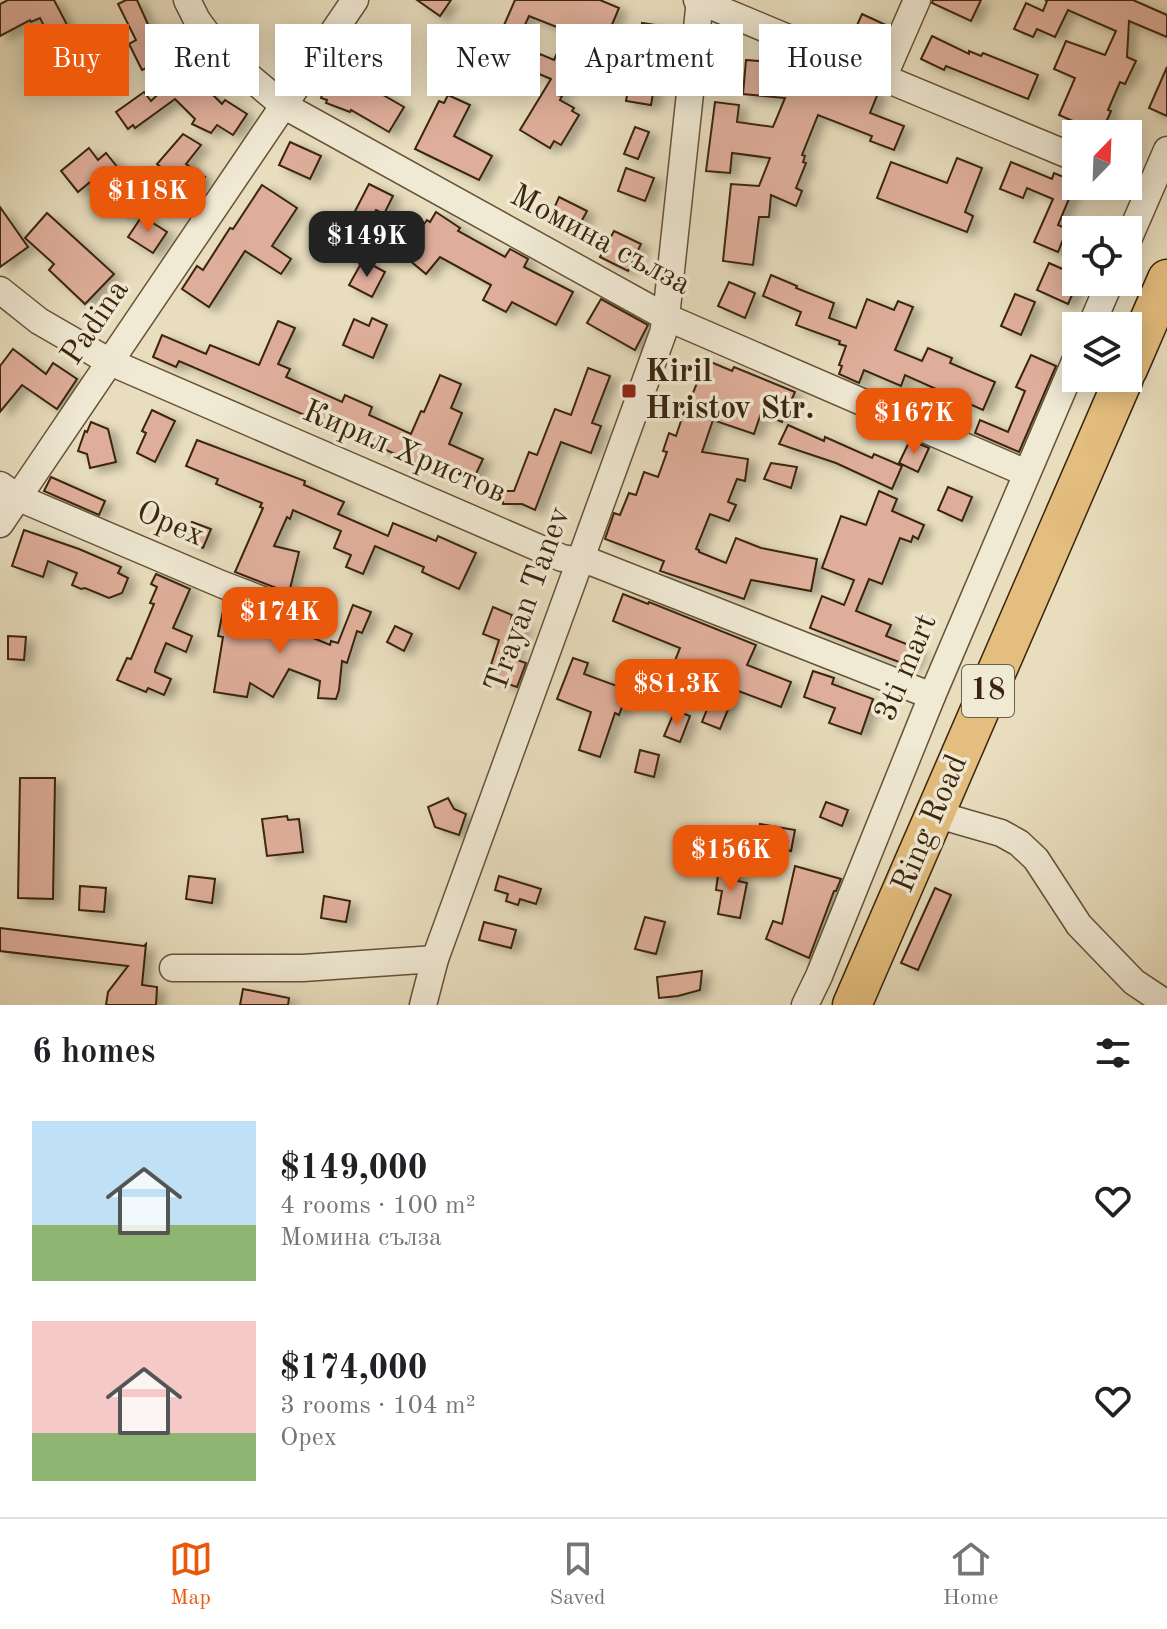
<!DOCTYPE html>
<html lang="en">
<head>
<meta charset="utf-8">
<style>
  :root { --surface:#fff; --page:#f6f6f6; --text:#202124; --muted:#757577; --line:#e0e0e0; --accent:#ea580c }
  body { margin:0; font-family:"Old Standard TT",serif; background:var(--page); color:var(--text); height:100vh; display:flex; flex-direction:column; font-size:30px; white-space:nowrap }
  * { box-sizing:border-box; margin:0 }
  p { font-size:26px; color:var(--muted) }
  .icon { flex:none; width:44px; height:44px; fill:none; stroke:currentColor; stroke-width:2; stroke-linecap:round; stroke-linejoin:round }
  .map { position:relative; height:1005px; overflow:hidden }
  .panel { display:flex; flex-direction:column; background:var(--surface); flex:1 }
  .panel>* { flex:none }
  .hud { position:absolute; left:24px; top:24px; width:1120px; height:72px; display:flex; gap:16px }
  .needle { width:52px; rotate:23deg }
  .buttons { position:absolute; left:1062px; top:120px; display:grid; gap:16px }
  .buttons a { display:grid; place-items:center; width:80px; height:80px; border-radius:0px; background:var(--surface); box-shadow:0 4px 20px #0003; font-size:40px }
  .price { position:absolute; translate:-50% -68px; padding:0 18px; border-radius:16px; background:var(--accent); color:#fff; font-size:26px; line-height:52px; filter:drop-shadow(0 2px 4px #0008) }
  .price::after { content:''; position:absolute; left:50%; top:48px; width:24px; height:18px; margin-left:-12px; background:inherit; clip-path:polygon(0 0,100% 0,50% 100%) }
  .price.current { background:#222; color:#fff }
  ul { padding:0; list-style:none }
  li { display:flex; align-items:center; gap:24px; height:200px; padding:0 32px }
  li span { display:grid; place-items:center; flex:none; width:224px; height:160px; border-radius:0px; color:#555 }
  li>.icon { margin-inline-start:auto }
  span .icon { width:96px; height:96px; fill:#fffc; stroke-width:1 }
  li b { font-size:34px }
  h2 { display:flex; justify-content:space-between; align-items:center; height:96px; padding:0 32px; font-size:34px }
  .chip { padding:0 28px; border-radius:0px; background:var(--surface); box-shadow:0 4px 20px #0003; font-size:28px; line-height:72px }
  .chip.current { background:var(--accent); color:#fff }
  .tabs { display:flex; justify-content:space-around; align-items:center; height:112px; border-top:2px solid var(--line); background:var(--surface); font-size:22px; color:var(--muted) }
  .tabs a { display:grid; justify-items:center; gap:4px }
  .tabs .current { color:var(--accent) }
  .map>svg:first-child { display:block }
</style>
</head>
<body>
<div class="map">
<svg width="1167" height="1005" viewBox="0 0 1167 1005">
  <defs>
    <filter id="shadow"><feDropShadow dx="8" dy="4.5" stdDeviation="4" flood-color="#0004"/></filter>
  </defs>
  <rect width="100%" height="100%" fill="#e8ddbd"/>
  <filter id="stains"><feTurbulence type="fractalNoise" baseFrequency=".0025" numOctaves="4"/><feColorMatrix values="0 0 0 0 .2 0 0 0 0 .09 0 0 0 0 .02 0 0 0 .5 -.17"/></filter>
  <radialGradient id="worn" r=".72"><stop offset=".6" stop-color="#630" stop-opacity="0"/><stop offset="1" stop-color="#630" stop-opacity=".3"/></radialGradient>
  <!-- building -->
  <g fill="#dfae9a" stroke="#3a250c" stroke-width="2" filter="url(#shadow)">
    <polygon points="8,0 54,0 76,42 60,50 56,42 53,44 40,18 31,22 30,20 0,36 0,4"/>
    <polygon points="126,0 137,0 164,60 142,70 129,44 136,40 118,4"/>
    <polygon points="417,0 451,0 440,16"/>
    <polygon points="515,0 600,0 619,8 608,34 640,39 642,23 669,27 665,49 672,50 669,66 658,64 651,105 626,101 632,66 607,55 603,67 599,66 596,72 576,63 564,91 559,90 557,95 562,96 560,100 574,108 572,111 579,115 561,145 554,141 550,148 520,130 551,79 532,71 540,54 554,60 567,31 529,16 518,40 501,32"/>
    <polygon points="933,0 981,0 971,21 932,3"/>
    <polygon points="1045,0 1133,0 1167,15 1167,37 1129,21 1127,57 1136,61 1125,84 1120,82 1108,110 1111,111 1104,127 1101,126 1098,132 1059,115 1075,78 1054,69 1066,41 1105,55 1116,31 1068,10 1055,37 1037,29 1033,37 1014,29 1026,3 1043,11 1047,1"/>
    <polygon points="862,14 888,26 877,53 850,41"/>
    <polygon points="476,27 497,36 490,53 469,44"/>
    <polygon points="932,36 969,54 969,51 981,56 983,53 1038,75 1028,99 946,66 944,70 921,59"/>
    <polygon points="746,60 796,64 795,70 851,92 855,83 875,92 878,93 870,113 904,126 894,150 870,141 872,136 818,115 802,155 805,156 803,162 806,163 796,188 802,191 796,206 771,195 769,217 759,217 753,265 723,261 731,184 759,186 770,158 732,153 730,173 706,171 715,102 739,105 737,122 773,127 785,98 743,94"/>
    <polygon points="1167,67 1167,116 1149,108"/>
    <polygon points="186,68 222,104 225,100 247,114 233,135 217,125 211,133 192,124 195,119 175,99 135,128 133,125 128,129 116,112 144,92 151,101"/>
    <polygon points="328,80 358,91 362,83 404,107 389,132 351,110 350,112 326,103 327,100 321,98"/>
    <polygon points="448,95 470,105 454,136 492,156 479,180 415,149 439,101 444,103"/>
    <polygon points="635,127 649,132 638,159 624,154"/>
    <polygon points="183,134 201,145 186,164 205,177 188,200 166,185 172,176 157,164"/>
    <polygon points="290,142 321,156 310,179 279,165"/>
    <polygon points="89,148 98,160 106,153 118,168 114,171 129,184 120,196 96,177 78,192 61,171"/>
    <polygon points="957,158 982,168 965,212 973,216 967,232 877,198 891,162 947,183"/>
    <polygon points="1011,162 1052,179 1054,173 1076,182 1058,225 1067,229 1058,252 1034,242 1053,199 1027,188 1023,198 1000,189"/>
    <polygon points="626,168 654,178 645,201 618,191"/>
    <polygon points="369,184 393,196 384,214 376,210 354,253 325,238 338,213 351,219"/>
    <polygon points="262,185 297,208 272,246 291,259 281,274 245,251 209,307 182,289 197,266 203,270 230,228 233,229"/>
    <polygon points="128,195 139,204 128,217 118,208"/>
    <polygon points="559,197 587,211 580,224 576,223 572,232 549,220"/>
    <polygon points="0,207 28,247 0,267"/>
    <polygon points="436,212 460,228 458,231 505,257 510,249 528,259 524,267 573,292 556,325 512,302 506,312 483,300 491,285 440,257 426,274 402,254 427,220 430,222"/>
    <polygon points="47,213 114,274 85,304 49,270 54,264 25,238"/>
    <polygon points="142,216 167,232 153,253 128,237"/>
    <polygon points="614,231 641,244 628,271 600,257"/>
    <polygon points="363,260 385,272 372,297 349,285"/>
    <polygon points="1049,263 1076,275 1076,286 1068,304 1037,290"/>
    <polygon points="771,275 797,286 796,288 834,303 829,318 856,328 867,299 894,310 898,301 913,307 895,350 922,361 928,348 952,358 950,363 995,382 983,410 905,375 901,386 864,370 859,383 839,374 842,366 839,365 846,346 839,344 840,341 796,325 801,312 763,296"/>
    <polygon points="729,282 755,293 745,318 718,306"/>
    <polygon points="1015,294 1035,302 1021,335 1001,326"/>
    <polygon points="601,299 648,325 635,350 587,323"/>
    <polygon points="372,318 387,325 373,358 343,345 354,319 369,326"/>
    <polygon points="278,321 295,328 278,364 290,369 286,377 342,402 345,395 372,407 369,415 411,434 421,411 424,412 440,375 461,384 451,408 462,413 449,444 483,459 472,482 439,468 437,472 179,361 176,367 153,357 162,335 206,354 210,345 259,365"/>
    <polygon points="13,349 46,374 53,363 77,379 57,409 22,385 0,412 0,366"/>
    <polygon points="1031,355 1056,366 1019,452 975,433 980,420 1008,432 1025,391 1016,387"/>
    <polygon points="706,360 732,371 734,367 795,392 782,422 761,413 754,434 713,420 702,452 748,459 745,481 737,479 728,502 736,505 729,521 710,514 696,549 699,550 699,552 726,563 736,538 761,548 817,559 811,591 751,580 744,599 660,571 664,561 605,539 614,513 620,515 629,493 636,495 644,472 658,477 667,452 663,451 669,433 676,436 689,397 691,398"/>
    <polygon points="588,368 610,376 592,423 601,426 591,453 561,442 535,510 522,504 503,504 503,491 514,491 529,452 537,455 555,409 571,415"/>
    <polygon points="152,410 175,421 155,462 137,453 146,433 142,431"/>
    <polygon points="91,422 108,429 116,462 90,468 87,454 78,451 85,431 87,432"/>
    <polygon points="788,425 824,441 825,437 872,458 874,454 902,466 892,489 836,463 779,444"/>
    <polygon points="197,440 305,481 304,485 344,502 338,514 388,536 393,523 436,541 438,536 476,553 459,589 422,572 424,567 375,546 363,574 346,567 351,555 334,548 341,531 293,510 290,519 287,517 274,546 299,552 289,593 235,572 263,508 260,507 262,503 216,484 218,479 186,466"/>
    <polygon points="910,440 929,448 918,472 899,463"/>
    <polygon points="771,463 797,467 791,488 764,479"/>
    <polygon points="51,477 105,501 99,515 44,491"/>
    <polygon points="948,487 972,497 962,521 938,510"/>
    <polygon points="879,491 897,499 892,511 924,525 918,539 913,536 911,542 900,538 882,584 869,579 856,611 891,625 886,636 919,649 912,667 810,628 822,596 844,605 854,580 822,568 841,516 866,525"/>
    <polygon points="192,522 211,529 203,548 185,540"/>
    <polygon points="24,530 79,549 121,567 118,573 128,578 122,593 109,598 85,588 81,589 72,585 77,573 48,561 43,577 12,566"/>
    <polygon points="156,574 190,589 173,628 192,636 186,652 166,643 155,670 155,672 171,679 164,695 148,688 146,692 117,680 127,658 131,659 154,604 150,603 157,587 151,584"/>
    <polygon points="623,594 648,604 649,602 756,645 747,665 791,682 781,707 736,690 720,729 702,722 712,697 702,693 707,682 672,668 680,648 613,621"/>
    <polygon points="353,605 371,612 362,633 357,631 347,663 342,661 339,690 336,699 318,698 320,681 289,669 273,697 250,683 247,697 214,692 223,637 218,636 224,606 292,635 294,630 330,645 331,641 338,643"/>
    <polygon points="493,607 512,615 511,619 524,625 511,658 526,663 517,687 487,677 499,640 483,634"/>
    <polygon points="395,626 412,634 404,651 387,642"/>
    <polygon points="8,636 26,637 24,660 8,659"/>
    <polygon points="573,658 588,663 584,674 628,690 619,715 615,713 600,757 579,750 591,712 557,699"/>
    <polygon points="813,671 834,678 832,684 873,699 861,734 829,723 835,708 804,697"/>
    <polygon points="636,672 651,678 644,696 629,690"/>
    <polygon points="677,711 690,716 680,742 664,736 672,717 674,718"/>
    <polygon points="640,750 659,755 654,777 635,772"/>
    <polygon points="20,778 55,778 53,899 18,898"/>
    <polygon points="448,798 454,809 466,814 459,835 435,827 428,807"/>
    <polygon points="826,802 848,810 842,826 820,817"/>
    <polygon points="287,816 288,820 299,819 303,852 267,856 262,819"/>
    <polygon points="760,824 795,830 791,851 757,845"/>
    <polygon points="795,866 841,879 836,891 834,891 809,958 766,939 773,921 782,924"/>
    <polygon points="719,868 741,872 738,881 747,883 740,918 718,914 722,891 716,890"/>
    <polygon points="189,876 215,879 212,903 186,899"/>
    <polygon points="499,876 541,889 536,904 520,899 518,905 506,901 508,894 495,890"/>
    <polygon points="80,886 106,888 104,912 79,910"/>
    <polygon points="935,888 951,895 918,970 901,963"/>
    <polygon points="324,896 350,901 346,922 321,918"/>
    <polygon points="645,917 665,922 656,954 635,949"/>
    <polygon points="484,922 516,930 511,948 479,940"/>
    <polygon points="0,928 144,946 146,944 142,985 157,987 156,1005 106,1005 108,992 128,966 0,951"/>
    <polygon points="702,971 700,990 678,996 659,998 657,977"/>
    <polygon points="243,989 289,998 288,1005 240,1005"/>
  </g>
  <g fill="none" stroke-linecap="round" stroke-linejoin="round">
    <defs>
      <g id="minor">
        <polyline points="187,0 197,20 222,54 283,105 666,317 1026,473"/>
        <polyline points="697,0 1076,158"/>
        <polyline points="883,78 917,0"/>
        <polyline points="1128,240 1167,150"/>
        <polyline points="0,290 39,321 110,362 562,558 594,563 932,696"/>
        <polyline points="1091,326 1110,282"/>
        <polyline points="0,485 19,498 221,584 317,621"/>
        <polyline points="0,524 355,0"/>
        <polyline points="935,814 1001,833 1019,843 1036,859 1079,925 1134,982 1167,1004"/>
        <polyline points="173,968 303,968 435,959"/>
        <polyline points="423,1005 435,959 663,333 666,317 700,0"/>
        <polyline points="805,1005 819,976 932,696 1076,359"/>
      </g>
      <g id="highway">
        <polyline points="1128,369 1167,279"/>
        <polyline points="852,1005 1124,378"/>
      </g>
    </defs>
    <!-- minor casing -->
    <use href="#minor" stroke="#665338" stroke-width="29"/>
    <!-- highway casing -->
    <use href="#highway" stroke="#3a250c" stroke-width="41"/>
    <!-- minor -->
    <use href="#minor" stroke="#f0e9d4" stroke-width="26"/>
    <!-- highway -->
    <use href="#highway" stroke="#e4be7e" stroke-width="38"/>
  </g>
  <!-- markers -->
  <rect fill="#8f2418" stroke="#f0e9d4" stroke-width="3" x="621" y="383" width="16" height="16" rx="4"/>
  <g text-anchor="middle" dominant-baseline="central" stroke-width="7" stroke-linejoin="round" paint-order="stroke">
    <!-- shield labels -->
    <rect fill="#f0e9d4" stroke="#716048" stroke-width="2" x="962" y="665" width="52" height="52" rx="6"/>
    <g font-size="30" font-weight="bold" fill="#3a250c">
      <text x="988" y="691">18</text>
    </g>
    <!-- street labels -->
    <g font-size="32" fill="#3a250c" stroke="#f0e9d4">
      <text transform="translate(600 241) rotate(28)">Момина сълза</text>
      <text transform="translate(96 323) rotate(-56)">Padina</text>
      <text transform="translate(404 453) rotate(23)">Кирил Христов</text>
      <text transform="translate(170 525) rotate(23)">Орех</text>
      <text transform="translate(529 600) rotate(-70)">Trayan Tanev</text>
      <text transform="translate(907 668) rotate(-67)">3ti mart</text>
      <text transform="translate(931 824) rotate(-67)">Ring Road</text>
    </g>
    <!-- poi labels -->
    <g font-size="32" font-weight="bold" fill="#3a250c" stroke="#f0e9d4" text-anchor="start">
      <text x="645" y="373">Kiril<tspan x="645" dy="37">Hristov Str.</tspan></text>
    </g>
  </g>
  <rect width="100%" height="100%" filter="url(#stains)"/>
  <rect width="100%" height="100%" fill="url(#worn)"/>
</svg>
<div class="buttons">
<a><svg class="needle" viewBox="-14 -14 28 28"><path d="M0-13l5 13h-10z" fill="#e53935"/><path d="M0 13l5-13h-10z" fill="#757577"/></svg></a>
<a><svg class="icon" aria-label="locate" viewBox="0 0 24 24"><circle cx="12" cy="12" r="6"/><path d="M12 2v4M12 18v4M2 12h4M18 12h4"/></svg></a>
<a><svg class="icon" aria-label="layers" viewBox="0 0 24 24"><path d="M12 4l9 5-9 5-9-5zM3 14l9 5 9-5"/></svg></a>
</div>
<b class="price" style="left:148px;top:234px">$118K</b>
<b class="price current" style="left:367px;top:279px">$149K</b>
<b class="price" style="left:914px;top:456px">$167K</b>
<b class="price" style="left:280px;top:655px">$174K</b>
<b class="price" style="left:677px;top:727px">$81.3K</b>
<b class="price" style="left:731px;top:893px">$156K</b>
<div class="hud">
<a class="chip current">Buy</a>
<a class="chip">Rent</a>
<a class="chip">Filters</a>
<a class="chip">New</a>
<a class="chip">Apartment</a>
<a class="chip">House</a>
</div>
</div>
<section class="panel">
<h2>6 homes<svg class="icon" aria-label="filters" viewBox="0 0 24 24"><path d="M4 7h16M4 17h16"/><circle cx="9" cy="7" r="2"/><circle cx="15" cy="17" r="2"/></svg></h2>
<ul>
<li><span style="background:linear-gradient(#bfe0f5 65%,#8fb573 0)"><svg class="icon" aria-label="home" viewBox="0 0 24 24"><path d="M3 11l9-7 9 7M6 9v11h12V9"/></svg></span><div><b>$149,000</b><p>4 rooms · 100 m²</p><p>Момина сълза</p></div><svg class="icon" aria-label="heart" viewBox="0 0 24 24"><path d="M12 20l-8-8c-3-5 5-10 8-4 3-6 11-1 8 4z"/></svg></li>
<li><span style="background:linear-gradient(#f6c9c9 70%,#8fb573 0)"><svg class="icon" aria-label="home" viewBox="0 0 24 24"><path d="M3 11l9-7 9 7M6 9v11h12V9"/></svg></span><div><b>$174,000</b><p>3 rooms · 104 m²</p><p>Орех</p></div><svg class="icon" aria-label="heart" viewBox="0 0 24 24"><path d="M12 20l-8-8c-3-5 5-10 8-4 3-6 11-1 8 4z"/></svg></li>
</ul>
</section>
<nav class="tabs">
<a class="current"><svg class="icon" aria-label="map" viewBox="0 0 24 24"><path d="M3 6l6-2 6 2 6-2v14l-6 2-6-2-6 2zM9 4v14M15 6v14"/></svg>Map</a>
<a><svg class="icon" aria-label="saved" viewBox="0 0 24 24"><path d="M7 4h10v16l-5-4-5 4z"/></svg>Saved</a>
<a><svg class="icon" aria-label="home" viewBox="0 0 24 24"><path d="M3 11l9-7 9 7M6 9v11h12V9"/></svg>Home</a>
</nav>
</body>
</html>
